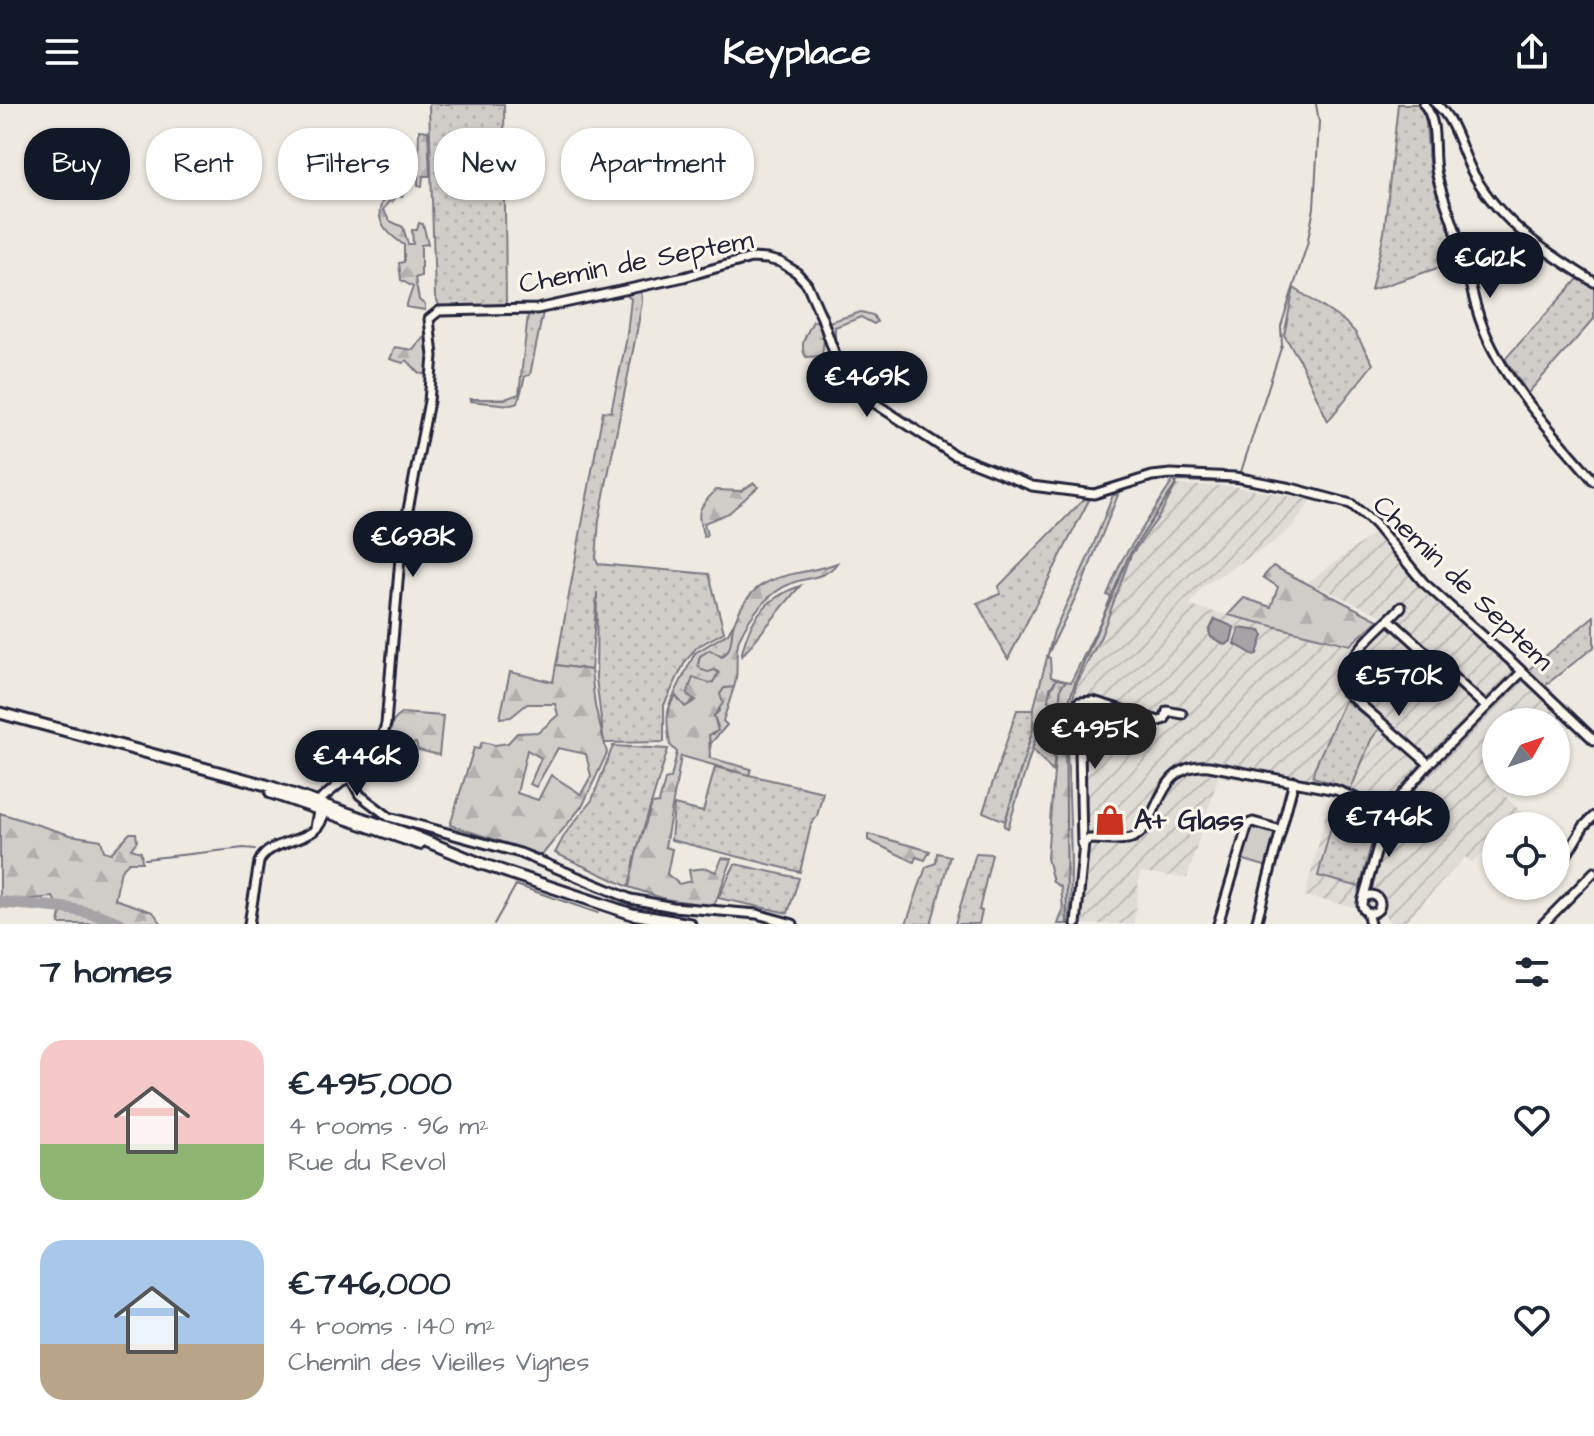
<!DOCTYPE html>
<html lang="en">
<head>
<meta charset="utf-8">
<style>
  :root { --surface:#fff; --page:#f2f2f3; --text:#1f2937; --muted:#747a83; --accent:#111827 }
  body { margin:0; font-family:"Architects Daughter",sans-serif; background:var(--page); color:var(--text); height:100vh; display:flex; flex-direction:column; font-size:30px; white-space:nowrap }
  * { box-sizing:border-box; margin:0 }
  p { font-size:26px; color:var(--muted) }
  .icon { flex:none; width:44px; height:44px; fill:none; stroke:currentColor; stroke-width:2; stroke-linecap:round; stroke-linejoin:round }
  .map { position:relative; height:820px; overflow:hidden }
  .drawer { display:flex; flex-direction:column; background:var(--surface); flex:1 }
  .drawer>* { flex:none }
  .guide { position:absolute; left:24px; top:24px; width:800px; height:72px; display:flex; gap:16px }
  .needle { width:52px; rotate:50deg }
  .buttons { position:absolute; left:1482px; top:604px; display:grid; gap:16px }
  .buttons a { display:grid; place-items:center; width:88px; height:88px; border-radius:50%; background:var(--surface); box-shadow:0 2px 6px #0004; font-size:40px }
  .price { position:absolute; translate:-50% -68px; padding:0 18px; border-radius:28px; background:var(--accent); color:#fff; font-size:26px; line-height:52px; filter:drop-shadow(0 2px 4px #0008) }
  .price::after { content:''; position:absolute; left:50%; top:48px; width:24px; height:18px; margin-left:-12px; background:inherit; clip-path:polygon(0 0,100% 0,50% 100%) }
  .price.on { background:#222; color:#fff }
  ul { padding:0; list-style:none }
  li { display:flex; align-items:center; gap:24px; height:200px; padding:0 40px }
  li span { display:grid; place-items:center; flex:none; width:224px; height:160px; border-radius:24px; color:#555 }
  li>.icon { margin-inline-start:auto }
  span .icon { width:96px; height:96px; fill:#fffc; stroke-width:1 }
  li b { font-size:34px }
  h2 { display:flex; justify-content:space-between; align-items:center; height:96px; padding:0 40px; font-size:34px }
  .pill { padding:0 28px; border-radius:32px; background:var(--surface); box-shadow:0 2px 6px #0004; font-size:28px; line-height:72px }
  .pill.on { background:var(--accent); color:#fff }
  header { display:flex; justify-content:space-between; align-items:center; height:104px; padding:0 40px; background:var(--accent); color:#fff; font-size:36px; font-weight:800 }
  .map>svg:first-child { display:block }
</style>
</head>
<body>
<header><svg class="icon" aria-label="menu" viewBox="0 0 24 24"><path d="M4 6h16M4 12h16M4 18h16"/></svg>Keyplace<svg class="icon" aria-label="share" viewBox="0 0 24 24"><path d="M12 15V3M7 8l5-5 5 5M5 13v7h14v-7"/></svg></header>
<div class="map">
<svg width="1594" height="820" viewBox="0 0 1594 820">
  <defs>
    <pattern id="industrial-furrows" width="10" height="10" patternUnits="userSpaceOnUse" patternTransform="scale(2)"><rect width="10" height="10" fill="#dfdbd5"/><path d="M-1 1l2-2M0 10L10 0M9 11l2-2" fill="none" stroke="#bfbcb8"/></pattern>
    <pattern id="grass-dots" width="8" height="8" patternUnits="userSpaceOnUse" patternTransform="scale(2)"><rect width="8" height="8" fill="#d0cdc9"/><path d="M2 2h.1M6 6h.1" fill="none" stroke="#b2b0ae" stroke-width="1.8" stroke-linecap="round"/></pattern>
    <pattern id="forest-firs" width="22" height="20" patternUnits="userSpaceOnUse" patternTransform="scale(2)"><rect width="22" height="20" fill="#d0cdc9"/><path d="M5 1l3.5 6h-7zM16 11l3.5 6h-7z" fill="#b2b0ae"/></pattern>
  </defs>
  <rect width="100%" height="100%" fill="#eeeae2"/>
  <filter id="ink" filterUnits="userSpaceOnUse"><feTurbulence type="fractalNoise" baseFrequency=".0125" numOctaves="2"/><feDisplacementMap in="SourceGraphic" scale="16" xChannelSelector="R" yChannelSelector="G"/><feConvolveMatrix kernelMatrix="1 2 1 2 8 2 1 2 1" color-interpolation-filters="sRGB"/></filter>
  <g filter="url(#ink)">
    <!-- industrial -->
    <polygon fill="url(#industrial-furrows)" points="1176,381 1230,382 1312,396 1292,423 1274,438 1203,482 1189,502 1370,544 1387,525 1383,512 1308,478 1375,429 1421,486 1511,564 1560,614 1556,618 1496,618 1496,677 1493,680 1526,713 1515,722 1496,722 1496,738 1472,758 1465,753 1403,820 1394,820 1381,809 1305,792 1331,691 1222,673 1219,670 1187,774 1140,768 1134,820 1082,820 1086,736 1085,660 1073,596 1076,581 1101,532 1131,451 1160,411"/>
    <!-- grass -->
    <g fill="url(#grass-dots)" stroke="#797882" stroke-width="2">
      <polygon points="429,0 504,0 506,201 440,203 435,193"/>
      <polygon points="1398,0 1418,0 1425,8 1429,58 1459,157 1371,186 1384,129"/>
      <polygon points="1578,175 1594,184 1594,215 1528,289 1505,255"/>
      <polygon points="1294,184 1345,218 1355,228 1373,260 1328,317 1299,255 1284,231"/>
      <polygon points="641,186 642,198 638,221 599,416 596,455 598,460 709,470 724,528 697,543 685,558 664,601 664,638 604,639 596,574 597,488 591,566 556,561 603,307 611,308 626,238 631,195 625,190 620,190 543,208 530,271 525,272 518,299 511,301 470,297 470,295 505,295 519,290 528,211 503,208"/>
      <polygon points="1085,394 1089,396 1008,555 977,499 1000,490 999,482"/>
      <path d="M800,482L741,553C749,515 764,495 800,482Z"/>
      <polygon points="1594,512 1594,543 1543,583 1529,570 1528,566"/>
      <path d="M733,520C732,551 730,553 700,552L698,560L702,566H715L719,569L713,578C703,583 696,596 685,603L671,598L669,601L695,549L728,529Z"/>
      <path d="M1057,575L1066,577L1061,583L1053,668L1032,644L1039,623H1055L1045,614C1044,599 1049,587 1057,575Z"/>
      <polygon points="734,583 723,617 727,621 711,639 710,645 709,630 714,630 718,623 714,612 719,607 720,590 724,584"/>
      <polygon points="1345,596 1380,624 1371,636 1351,685 1313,673 1314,665"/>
      <polygon points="1017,606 1034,606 1033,625 1005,717 983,708"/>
      <polygon points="613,642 668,645 637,746 629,783 555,749 565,730 592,696"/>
      <polygon points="715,663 823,688 817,712 811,721 800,768 671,736 674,701 703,708"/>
      <path d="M1339,693C1354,699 1375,703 1378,720L1371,718L1370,711L1340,703L1334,723L1373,734L1360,783L1318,772Z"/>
      <polygon points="937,749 950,752 931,820 906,820 926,763 936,759"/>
      <polygon points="976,749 992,750 979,806 982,807 979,820 955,820"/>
      <polygon points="735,760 799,774 788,809 718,794"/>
    </g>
    <!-- forest -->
    <g fill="url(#forest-firs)" stroke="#797882" stroke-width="2" fill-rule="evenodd">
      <polygon points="419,26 428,27 430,72 423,72 422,82 418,81"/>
      <path d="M398,68L405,74L399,86L404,89L402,93L396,91L392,98L389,97L383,106L390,117L403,123L408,140H413L412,126H417L419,119L423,120L428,140L421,141V172L415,174L419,196L425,201V206L406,203L413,183L401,176L399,159L404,158V141C366,115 379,102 398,68Z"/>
      <path d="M861,208L873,211L877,218L874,220L861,213L835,223V238L833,240L829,232L824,235L822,252L806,253C798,240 807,230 813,217L829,218Z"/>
      <polygon points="424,233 429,233 429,272 419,269 407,256 403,259 390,255 395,243 413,246"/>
      <path d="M1174,375L1176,381L1160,411L1131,451L1101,532L1076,581L1073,596L1075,605L1066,615C1068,681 1073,746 1070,812L1069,820H1058L1063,806L1061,783L1053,778L1047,754L1061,583L1066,577L1071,578L1112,494L1107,491L1122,456Z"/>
      <path d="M754,379L758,383L729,409L704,419L707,431L704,433C696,406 697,406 716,386L741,387Z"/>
      <polygon points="1113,391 1118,391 1083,478 1047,552 1050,554 1051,573 1057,575 1050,584 1048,597 1053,598 1052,602 1045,606 1045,613 1054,610 1056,623 1039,623 1008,724 1004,722 1033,625 1034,603 1054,527 1090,449"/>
      <path d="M837,459C827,474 809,473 792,479C769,488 750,511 740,533C733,548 740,567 734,583L724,584L720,590L723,599L714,612L718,627L709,631L710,654L751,665L749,671L681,652L665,743L672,745L667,770L679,780L691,777L689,766L707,764L716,768L722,754L732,755L714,802L665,795L629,783L637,746L652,700L659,699L665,676L671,674L677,648L670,641C668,624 663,606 676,592L685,603L696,596L687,591L693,573L709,579L713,578L719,569L715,566L708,568L702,566L698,561L700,552L710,546L722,553C734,544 730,531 734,519C738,508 746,495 754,487C777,467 810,470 837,459Z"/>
      <polygon points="1273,462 1378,516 1350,541 1228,511 1244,494 1271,503 1278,483 1263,473"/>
      <path d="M556,561L591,566L595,602L607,649L583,701L542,751L450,721L474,644L479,645L482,638L495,641L508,639L517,629L539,628L558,611L555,600H527L511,613L500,614L510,568L553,578ZM558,644L586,650L591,672L581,690L551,671L538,696L517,689L527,646L541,654L530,680L536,683Z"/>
      <path d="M401,609L443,612L439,651L418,646L416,639C392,643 389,644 374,663L371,661L386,642L393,618Z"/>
      <polygon points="0,709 70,731 101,736 104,747 111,749 130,729 136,729 137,737 131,745 141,748 142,758 129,758 121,766 115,795 153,808 162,820 59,820 61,808 53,793 10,797 0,794"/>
      <polygon points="868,730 930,747 925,756 916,753 914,758 868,736"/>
    </g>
    <!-- park -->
    <polygon fill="#d0cdc9" stroke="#797882" stroke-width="2" points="1252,723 1276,730 1268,763 1241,755"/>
    <!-- water -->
    <g fill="#a6a3a7" stroke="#716f7c" stroke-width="2">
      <polygon points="1215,515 1234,523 1231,537 1226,541 1211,533 1209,527"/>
      <polygon points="1239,524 1260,527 1263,531 1257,550 1254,551 1235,540"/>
    </g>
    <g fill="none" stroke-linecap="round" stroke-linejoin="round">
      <!-- stream -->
      <g stroke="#716f7c" stroke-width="2">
        <polyline points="1240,371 1282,241 1281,222 1307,141 1314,104 1319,18 1316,0"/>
        <polyline points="145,755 244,744 255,745"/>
        <polyline points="494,820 516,781 598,809"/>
        <polyline points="1067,820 1065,609 1076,576 1129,451 1178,377 1235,379 1237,376"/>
      </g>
      <!-- river -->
      <path stroke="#a6a3a7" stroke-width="12" d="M0,798C43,803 80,801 121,820"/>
      <defs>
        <g id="minor">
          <path d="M1424,0C1440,21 1431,47 1437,71C1442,93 1452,114 1458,135C1466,158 1470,183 1477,206C1496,272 1551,326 1594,377"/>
          <path d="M1436,0C1456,16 1461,49 1474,71C1502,120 1547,149 1594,178"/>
          <polyline points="1389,515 1401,503"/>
          <path d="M1429,660L1344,586C1343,556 1370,533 1389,515L1486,603"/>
          <polyline points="350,673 360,691 389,713 520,749 631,795 673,803 757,810 793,820"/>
          <polyline points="315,724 320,696 370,655 380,639 386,620 401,442 429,297 433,252 429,215 439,207 537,205 684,173 751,154 767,155 780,158 796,168 807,180 822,214 842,271 853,285 954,351 1032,382 1094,390 1152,372 1171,370 1235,373 1291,384 1351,400 1375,420 1423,478 1510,556 1594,636"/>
          <polyline points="1082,740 1079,598 1093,597 1159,617 1165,615 1167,607 1182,610"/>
          <polyline points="1566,752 1584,722 1594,712"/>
          <circle cx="1371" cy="800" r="9"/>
          <polyline points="1363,795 1388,707 1429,660 1522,568"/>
          <polyline points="1367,808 1370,820"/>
          <path d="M249,820L259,758C270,731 326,742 323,705"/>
          <path d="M1076,820L1084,739L1089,735C1102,735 1123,738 1134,733C1161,720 1154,658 1209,662L1336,686L1388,707"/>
          <polyline points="1218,820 1248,720 1253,718 1281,726"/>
          <polyline points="1256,820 1294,677"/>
          <polyline points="1543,820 1594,768"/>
        </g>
        <g id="major">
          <polyline points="0,609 266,681 411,731 482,760"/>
          <polyline points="271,689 419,740"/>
          <polyline points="479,759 632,810 690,820"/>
        </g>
      </defs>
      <!-- minor casing -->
      <use href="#minor" stroke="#22223b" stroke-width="13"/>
      <!-- major casing -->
      <use href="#major" stroke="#22223b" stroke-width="15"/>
      <!-- minor -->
      <use href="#minor" stroke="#fbf7ec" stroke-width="7"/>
      <!-- major -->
      <use href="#major" stroke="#fbf7ec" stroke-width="9"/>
    </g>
  </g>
  <!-- icons -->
  <defs>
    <symbol id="shop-bare" viewBox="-9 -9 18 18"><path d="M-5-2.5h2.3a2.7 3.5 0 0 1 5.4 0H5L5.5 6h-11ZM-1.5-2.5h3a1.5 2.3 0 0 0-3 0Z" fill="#c8321e" stroke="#fbf7ec" stroke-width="2.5" paint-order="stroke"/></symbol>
  </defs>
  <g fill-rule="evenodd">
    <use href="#shop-bare" x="1088" y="694" width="44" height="44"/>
  </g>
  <g text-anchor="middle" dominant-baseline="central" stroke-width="6" stroke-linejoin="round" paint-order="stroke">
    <!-- street labels -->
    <g font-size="28" fill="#22223b" stroke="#fbf7ec">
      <text transform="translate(636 158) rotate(-11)">Chemin de Septem</text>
      <text transform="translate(1463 479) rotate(44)">Chemin de Septem</text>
    </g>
    <!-- poi labels -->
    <g font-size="28" font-weight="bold" fill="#22223b" stroke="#fbf7ec" text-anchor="start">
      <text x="1134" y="716">A+ Glass</text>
    </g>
  </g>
</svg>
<div class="buttons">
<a><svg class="needle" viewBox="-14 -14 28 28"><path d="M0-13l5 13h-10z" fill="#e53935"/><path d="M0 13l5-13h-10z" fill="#747a83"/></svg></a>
<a><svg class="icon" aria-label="locate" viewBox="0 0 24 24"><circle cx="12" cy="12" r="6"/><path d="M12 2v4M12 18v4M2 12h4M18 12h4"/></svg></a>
</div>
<b class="price" style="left:1490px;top:196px">€612K</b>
<b class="price" style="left:867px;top:315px">€469K</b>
<b class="price" style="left:413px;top:475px">€698K</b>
<b class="price" style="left:1399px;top:614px">€570K</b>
<b class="price on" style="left:1095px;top:667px">€495K</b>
<b class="price" style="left:357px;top:694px">€446K</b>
<b class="price" style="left:1389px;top:755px">€746K</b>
<div class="guide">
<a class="pill on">Buy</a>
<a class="pill">Rent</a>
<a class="pill">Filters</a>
<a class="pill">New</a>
<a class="pill">Apartment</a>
</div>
</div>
<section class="drawer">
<h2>7 homes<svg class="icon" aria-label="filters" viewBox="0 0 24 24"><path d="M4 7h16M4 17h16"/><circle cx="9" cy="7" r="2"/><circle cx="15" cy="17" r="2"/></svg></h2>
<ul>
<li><span style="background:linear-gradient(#f6c9c9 65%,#8fb573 0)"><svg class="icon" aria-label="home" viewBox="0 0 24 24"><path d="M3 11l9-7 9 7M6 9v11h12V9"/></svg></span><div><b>€495,000</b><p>4 rooms · 96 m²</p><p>Rue du Revol</p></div><svg class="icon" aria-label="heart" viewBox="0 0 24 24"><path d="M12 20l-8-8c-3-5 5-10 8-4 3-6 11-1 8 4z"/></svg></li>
<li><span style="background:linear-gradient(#a9c7e8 65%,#b9a48a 0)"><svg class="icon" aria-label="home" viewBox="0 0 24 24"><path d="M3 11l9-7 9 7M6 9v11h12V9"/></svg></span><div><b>€746,000</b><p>4 rooms · 140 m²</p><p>Chemin des Vieilles Vignes</p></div><svg class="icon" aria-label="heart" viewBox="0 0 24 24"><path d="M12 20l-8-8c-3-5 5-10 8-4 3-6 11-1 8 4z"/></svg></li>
</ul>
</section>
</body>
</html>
